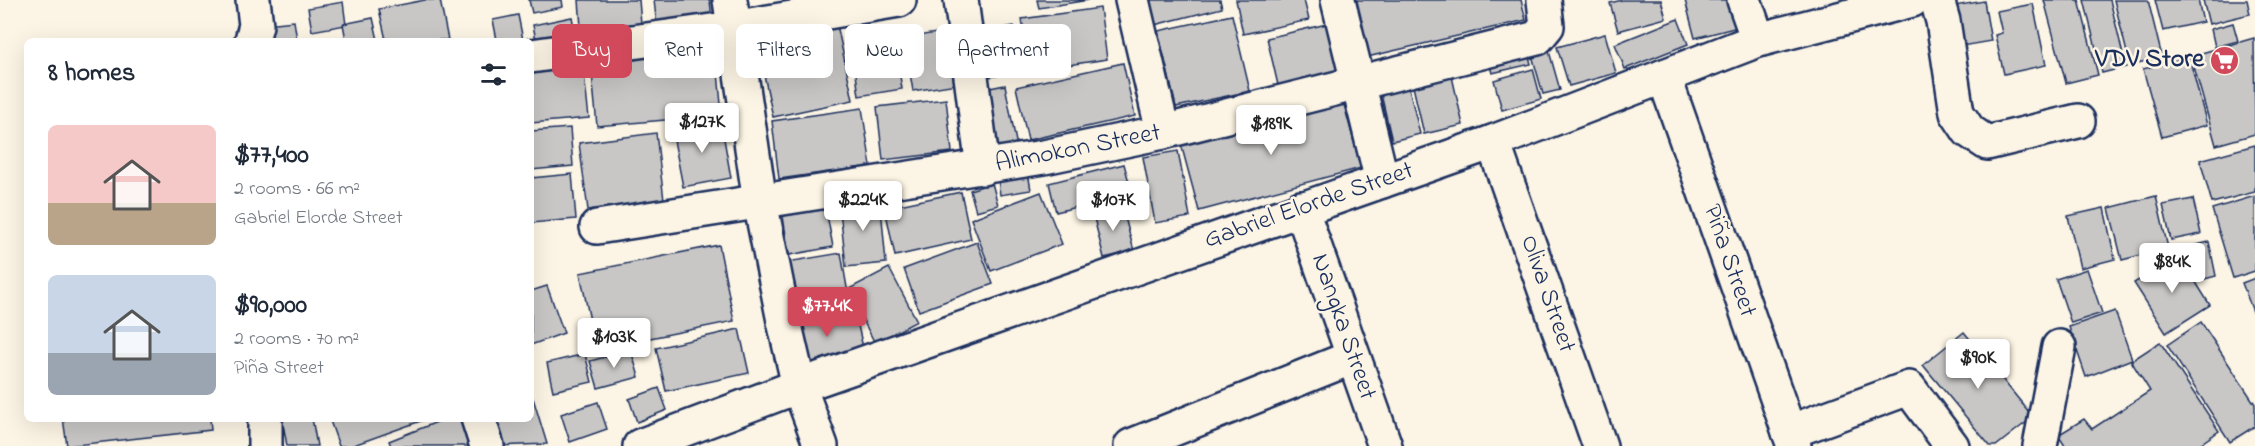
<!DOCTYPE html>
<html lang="en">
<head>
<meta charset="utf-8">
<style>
  :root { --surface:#fff; --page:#f2f2f3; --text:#1f2937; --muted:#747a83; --accent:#d1495b }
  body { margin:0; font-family:"Indie Flower",sans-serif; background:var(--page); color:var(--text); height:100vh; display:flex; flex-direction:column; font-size:22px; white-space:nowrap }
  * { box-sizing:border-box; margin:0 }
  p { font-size:20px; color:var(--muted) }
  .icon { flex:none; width:33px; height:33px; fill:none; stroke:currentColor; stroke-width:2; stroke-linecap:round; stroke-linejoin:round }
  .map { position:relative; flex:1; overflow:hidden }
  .panel { position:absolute; left:24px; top:38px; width:510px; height:384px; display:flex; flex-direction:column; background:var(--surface); border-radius:9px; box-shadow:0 6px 24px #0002 }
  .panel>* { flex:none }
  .hud { position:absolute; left:552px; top:24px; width:570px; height:54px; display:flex; gap:12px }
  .price { position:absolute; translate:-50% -51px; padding:0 14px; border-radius:6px; background:#fff; color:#222; font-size:20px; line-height:39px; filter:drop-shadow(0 2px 3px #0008) }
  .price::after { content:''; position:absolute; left:50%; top:36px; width:18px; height:14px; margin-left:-9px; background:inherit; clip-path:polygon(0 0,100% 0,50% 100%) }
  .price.active { background:var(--accent); color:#fff }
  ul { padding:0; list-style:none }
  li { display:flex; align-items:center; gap:18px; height:150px; padding:0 24px }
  li span { display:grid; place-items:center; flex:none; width:168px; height:120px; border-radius:9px; color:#555 }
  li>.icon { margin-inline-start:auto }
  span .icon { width:72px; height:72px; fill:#fffc; stroke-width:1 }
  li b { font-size:26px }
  h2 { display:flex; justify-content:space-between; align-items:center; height:72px; padding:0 24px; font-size:26px }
  .tag { padding:0 21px; border-radius:9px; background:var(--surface); box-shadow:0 6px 24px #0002; font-size:21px; line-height:54px }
  .tag.active { background:var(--accent); color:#fff }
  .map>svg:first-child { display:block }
</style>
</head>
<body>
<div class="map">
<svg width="2255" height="446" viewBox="0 0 2255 446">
  <rect width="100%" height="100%" fill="#fcf5e5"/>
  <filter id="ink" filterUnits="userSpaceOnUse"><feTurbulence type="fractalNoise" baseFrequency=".0167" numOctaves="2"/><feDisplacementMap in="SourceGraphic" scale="12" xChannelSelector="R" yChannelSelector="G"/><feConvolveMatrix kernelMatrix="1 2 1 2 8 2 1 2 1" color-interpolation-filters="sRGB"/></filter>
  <g filter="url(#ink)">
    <!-- building -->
    <g fill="#c8c7c6" stroke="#1b2f5e" stroke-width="1.5">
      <polygon points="425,0 440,0 448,40 386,40 379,9"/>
      <polygon points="529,0 562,0 563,7 532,13"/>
      <polygon points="579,0 639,0 642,36 582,41"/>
      <polygon points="654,0 710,0 712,20 657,27"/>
      <polygon points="1037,0 1089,0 1039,8"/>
      <polygon points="1147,0 1220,0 1222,8 1154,25"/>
      <polygon points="1236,0 1304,0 1309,20 1243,34"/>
      <polygon points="1354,0 1521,0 1526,20 1367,57"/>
      <polygon points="1622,0 1661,0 1666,18 1618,31 1610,3"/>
      <polygon points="1685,0 1731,0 1738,27 1695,38"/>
      <polygon points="2044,0 2079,0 2098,75 2066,83"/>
      <polygon points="2084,0 2110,0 2126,67 2102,73"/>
      <polygon points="2114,0 2148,0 2162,57 2130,65"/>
      <polygon points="2155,0 2198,0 2203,22 2163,31"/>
      <polygon points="2203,0 2247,0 2250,14 2209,24"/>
      <polygon points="1984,1 1991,41 1962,46 1954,6"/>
      <polygon points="343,2 346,25 312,31 308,8"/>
      <polygon points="2033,4 2046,65 2004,74 1995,35 2002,33 1997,11"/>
      <polygon points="1100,8 1107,59 1029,71 1022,19"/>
      <polygon points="518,15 523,40 497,40 493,20"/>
      <polygon points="1232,15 1250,91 1176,107 1158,31"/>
      <polygon points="572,17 577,43 538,50 533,25"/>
      <polygon points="373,18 378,40 346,40 343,24"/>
      <polygon points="1678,19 1688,44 1625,69 1615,44"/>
      <polygon points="836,20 853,100 773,117 756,37"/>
      <polygon points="294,21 297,40 259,40 257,25"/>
      <polygon points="2233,23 2238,41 2215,47 2211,29"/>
      <polygon points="1327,24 1338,71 1278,85 1267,38"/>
      <polygon points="1014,26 1021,72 977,79 970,33"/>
      <polygon points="949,31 957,84 913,91 904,38"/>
      <polygon points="893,33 902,89 859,96 851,38"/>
      <polygon points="1605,34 1616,73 1569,86 1557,47"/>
      <polygon points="2254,38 2255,134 2216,145 2191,56"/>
      <polygon points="715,41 722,115 597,126 590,52"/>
      <polygon points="1547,44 1560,90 1543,94 1530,48"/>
      <polygon points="1527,49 1531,64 1492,73 1488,58"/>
      <polygon points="582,56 589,118 531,123 531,61"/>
      <polygon points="2189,57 2207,125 2162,137 2143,69"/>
      <polygon points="1123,63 1135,116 1028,140 1016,87"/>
      <polygon points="1533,69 1541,99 1502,110 1494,80"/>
      <polygon points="1451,72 1463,125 1424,134 1412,82"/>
      <polygon points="1005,85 1017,147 986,153 975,91"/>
      <polygon points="1409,88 1420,134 1392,141 1381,94"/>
      <polygon points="946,99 952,152 883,160 877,107"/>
      <polygon points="1343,101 1361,168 1199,211 1181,144"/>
      <polygon points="862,108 871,166 779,179 772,121"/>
      <polygon points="721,122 731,178 683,187 672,130"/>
      <polygon points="570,128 573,166 531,170 531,131"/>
      <polygon points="656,133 664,200 588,210 579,143"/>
      <polygon points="2255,145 2255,192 2212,203 2200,160"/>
      <polygon points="1178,151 1190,217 1155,223 1143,157"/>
      <polygon points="1124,164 1132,193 1056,212 1049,183"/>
      <polygon points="1028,173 1031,190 1000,195 998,178"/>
      <polygon points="572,174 576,219 531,223 531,178"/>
      <polygon points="992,183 998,205 976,211 970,190"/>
      <polygon points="961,192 971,239 895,256 885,208"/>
      <polygon points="1041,192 1062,244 991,271 971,219"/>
      <polygon points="2156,196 2168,248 2122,260 2109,208"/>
      <polygon points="2255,196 2255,271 2233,278 2212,209"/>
      <polygon points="880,197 886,263 846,267 839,201"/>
      <polygon points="2193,199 2201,234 2171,240 2163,205"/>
      <polygon points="1122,206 1134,251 1104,258 1093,214"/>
      <polygon points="2104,208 2115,259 2080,268 2068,216"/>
      <polygon points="826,209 833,247 789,255 783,216"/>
      <polygon points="977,242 993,284 919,311 904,269"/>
      <polygon points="2209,242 2216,276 2197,281 2188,247"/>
      <polygon points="719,245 734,321 596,349 580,273"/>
      <polygon points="841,253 850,305 795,313 787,262"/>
      <polygon points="2179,255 2210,305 2166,333 2134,283"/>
      <polygon points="889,268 917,321 875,343 847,290"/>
      <polygon points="2087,269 2102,313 2071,323 2056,279"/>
      <polygon points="2255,278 2255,317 2242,283"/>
      <polygon points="547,286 564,333 531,345 531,291"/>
      <polygon points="854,308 864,352 800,367 789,324"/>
      <polygon points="2115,311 2132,359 2086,377 2069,327"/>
      <polygon points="2201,322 2255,404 2255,426 2230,442 2167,345"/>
      <polygon points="739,329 749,373 666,391 656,348"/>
      <polygon points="1964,332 2033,417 1996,446 1990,446 1923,365"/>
      <polygon points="2160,342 2219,431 2197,446 2065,446 2058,435 2084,419 2092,429 2150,391 2131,361"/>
      <polygon points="631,350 639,377 598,388 590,361"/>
      <polygon points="585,354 592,382 553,391 547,363"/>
      <polygon points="659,388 667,410 637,422 629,399"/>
      <polygon points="533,398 547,444 494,446 485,418 531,418"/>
      <polygon points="598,402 607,429 570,442 561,414"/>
      <polygon points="63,418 210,418 211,430 67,446"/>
      <polygon points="282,418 312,418 317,446 287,446"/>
      <polygon points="329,418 429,418 351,446 339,446"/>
      <polygon points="447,418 468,418 479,446 391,446 389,441"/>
    </g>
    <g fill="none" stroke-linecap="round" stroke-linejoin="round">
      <defs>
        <g id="minor">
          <polyline points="730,0 760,202 784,321 799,386 821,446"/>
          <polyline points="961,0 983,168"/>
          <polyline points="1132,0 1163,132"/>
          <polyline points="1338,0 1382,181"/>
          <polyline points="1744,0 1758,40"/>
          <polyline points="1937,0 1943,21 1957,113 1969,131 1987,143 2078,121"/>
          <polyline points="252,40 256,25 253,0"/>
          <polyline points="531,56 733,28 899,0"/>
          <polyline points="1664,76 1794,446"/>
          <polyline points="1493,142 1600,446"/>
          <polyline points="1301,208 1385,446"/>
          <polyline points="597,227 1044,157 1163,132 1537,38 1547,26 1544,0"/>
          <polyline points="478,418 487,446"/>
          <polyline points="1789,432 1909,388 1952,446"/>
          <polyline points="265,446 265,418"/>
          <polyline points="640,446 799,386 1493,142 1758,40 1912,0"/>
          <polyline points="1131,446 1353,357"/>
          <polyline points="2040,446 2059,347"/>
        </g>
      </defs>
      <!-- minor casing -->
      <use href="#minor" stroke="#1b2f5e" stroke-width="38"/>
      <!-- minor -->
      <use href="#minor" stroke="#fcf5e5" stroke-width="33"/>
    </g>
  </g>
  <!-- icons -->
  <defs>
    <symbol id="supermarket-disc" viewBox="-11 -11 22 22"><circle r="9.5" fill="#d1495b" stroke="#fcf5e5"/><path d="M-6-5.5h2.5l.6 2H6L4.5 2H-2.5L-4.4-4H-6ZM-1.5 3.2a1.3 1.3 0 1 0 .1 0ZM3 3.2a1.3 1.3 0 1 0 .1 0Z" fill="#fff"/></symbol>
  </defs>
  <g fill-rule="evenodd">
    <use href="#supermarket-disc" x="2208" y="44" width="33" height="33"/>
  </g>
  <g text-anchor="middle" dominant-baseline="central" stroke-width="5" stroke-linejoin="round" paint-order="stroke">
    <!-- poi labels -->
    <g font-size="26" font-weight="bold" fill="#1b2f5e" stroke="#fcf5e5" text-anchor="end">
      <text x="2204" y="60">VDV Store</text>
    </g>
    <!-- street labels -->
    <g font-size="26" fill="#1b2f5e" stroke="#fcf5e5">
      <text transform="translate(1078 149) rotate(-11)">Alimokon Street</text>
      <text transform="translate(1309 206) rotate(-19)">Gabriel Elorde Street</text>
      <text transform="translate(1729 261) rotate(71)">Piña Street</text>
      <text transform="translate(1547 294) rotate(71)">Oliva Street</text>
      <text transform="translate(1343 327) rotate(71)">Nangka Street</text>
    </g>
  </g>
</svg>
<b class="price" style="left:702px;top:154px">$127K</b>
<b class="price" style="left:1271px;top:156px">$189K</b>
<b class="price" style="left:863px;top:232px">$224K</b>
<b class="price" style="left:1113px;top:232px">$107K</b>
<b class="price" style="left:2172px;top:294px">$84K</b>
<b class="price active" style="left:827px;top:338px">$77.4K</b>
<b class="price" style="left:614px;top:369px">$103K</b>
<b class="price" style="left:1978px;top:390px">$90K</b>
<div class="hud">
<a class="tag active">Buy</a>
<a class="tag">Rent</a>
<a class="tag">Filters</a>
<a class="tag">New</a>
<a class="tag">Apartment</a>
</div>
<section class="panel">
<h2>8 homes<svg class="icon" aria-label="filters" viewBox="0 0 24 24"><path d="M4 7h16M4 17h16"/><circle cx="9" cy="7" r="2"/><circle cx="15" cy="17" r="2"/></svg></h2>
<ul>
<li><span style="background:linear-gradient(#f6c9c9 65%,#b9a48a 0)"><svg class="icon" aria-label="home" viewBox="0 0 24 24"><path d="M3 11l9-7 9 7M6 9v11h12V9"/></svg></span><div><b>$77,400</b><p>2 rooms · 66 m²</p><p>Gabriel Elorde Street</p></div></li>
<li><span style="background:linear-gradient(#c9d6e8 65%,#9aa5b1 0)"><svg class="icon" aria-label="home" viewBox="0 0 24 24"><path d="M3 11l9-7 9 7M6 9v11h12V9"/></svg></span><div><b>$90,000</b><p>2 rooms · 70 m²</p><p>Piña Street</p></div></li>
</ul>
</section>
</div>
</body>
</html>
